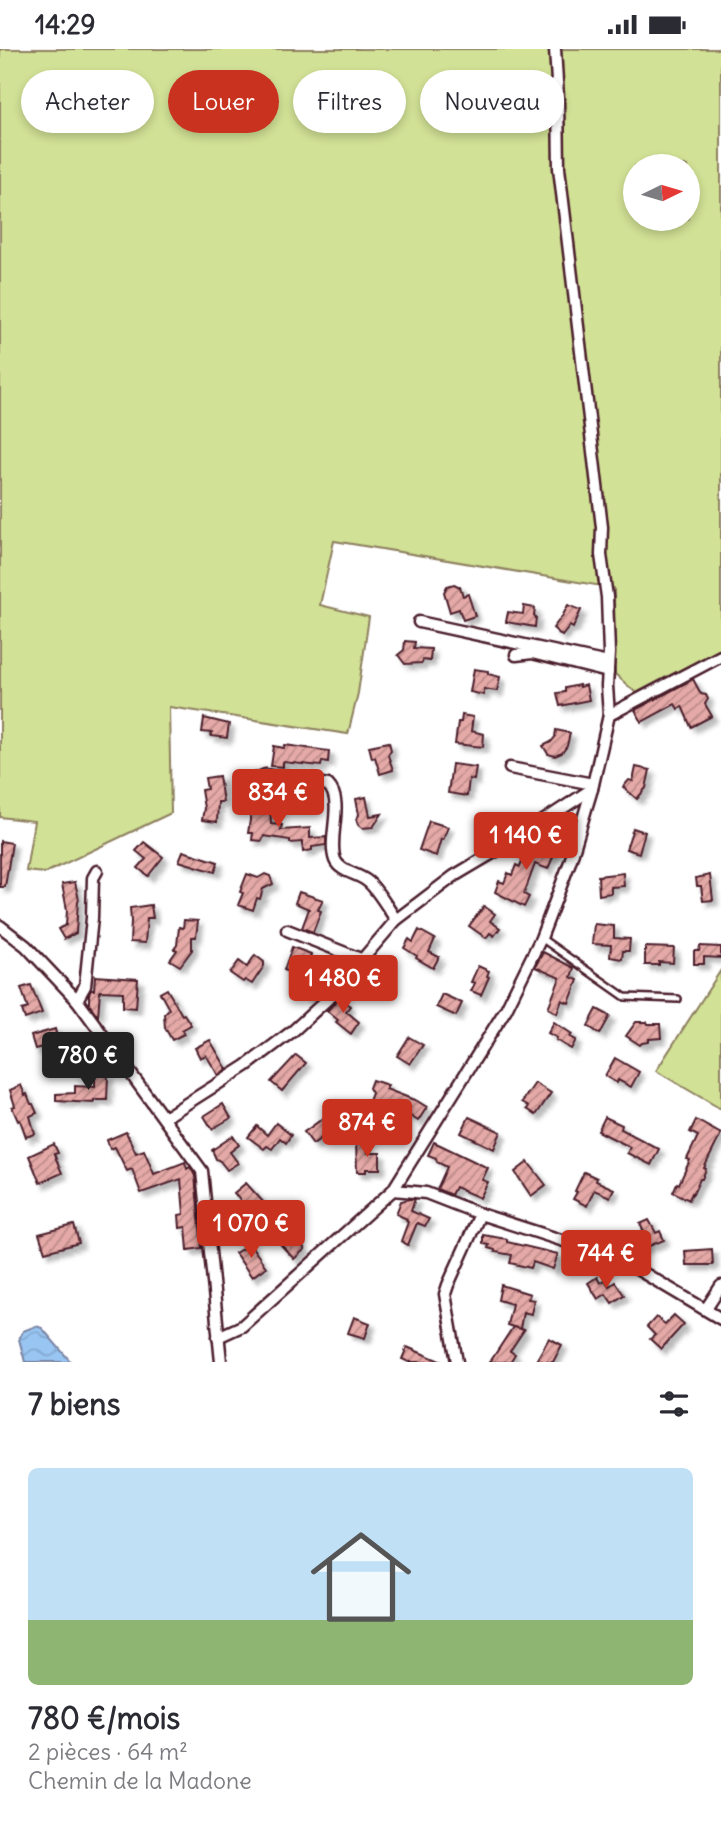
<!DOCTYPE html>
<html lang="fr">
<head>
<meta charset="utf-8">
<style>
  :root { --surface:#fff; --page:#f2f2f3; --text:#2b2b33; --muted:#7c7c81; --accent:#c8321e }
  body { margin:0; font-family:Delius,sans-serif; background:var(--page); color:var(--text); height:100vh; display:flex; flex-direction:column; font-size:26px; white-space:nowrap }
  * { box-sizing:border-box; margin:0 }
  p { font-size:23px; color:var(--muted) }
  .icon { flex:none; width:38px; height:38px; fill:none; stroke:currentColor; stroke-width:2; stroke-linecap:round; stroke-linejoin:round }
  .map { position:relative; height:1313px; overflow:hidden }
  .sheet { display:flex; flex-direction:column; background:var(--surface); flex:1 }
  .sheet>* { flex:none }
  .top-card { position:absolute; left:21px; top:21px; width:679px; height:63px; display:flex; gap:14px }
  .needle { width:46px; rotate:85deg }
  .buttons { position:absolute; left:623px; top:105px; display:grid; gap:14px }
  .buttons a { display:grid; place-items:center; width:77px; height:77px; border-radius:50%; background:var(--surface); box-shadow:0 4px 10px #0003; font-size:35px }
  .price { position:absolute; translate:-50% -60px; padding:0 16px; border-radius:7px; background:var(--accent); color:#fff; font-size:23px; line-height:46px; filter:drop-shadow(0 2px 4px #0008) }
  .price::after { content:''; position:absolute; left:50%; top:42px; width:21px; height:16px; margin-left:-10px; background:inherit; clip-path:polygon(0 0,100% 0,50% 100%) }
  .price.active { background:#222; color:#fff }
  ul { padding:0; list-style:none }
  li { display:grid; align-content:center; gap:14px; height:371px; padding:0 28px }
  li span { display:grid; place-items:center; height:217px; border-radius:10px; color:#555 }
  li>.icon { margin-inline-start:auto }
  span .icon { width:126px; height:126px; fill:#fffc; stroke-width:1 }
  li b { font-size:30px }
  h2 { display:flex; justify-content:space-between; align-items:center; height:84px; padding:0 28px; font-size:30px }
  .chip { padding:0 24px; border-radius:32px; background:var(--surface); box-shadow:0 4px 10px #0003; font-size:24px; line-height:63px }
  .chip.active { background:var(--accent); color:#fff }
  .status { display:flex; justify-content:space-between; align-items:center; height:49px; padding:0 35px; background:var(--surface); direction:ltr }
  .status svg { height:19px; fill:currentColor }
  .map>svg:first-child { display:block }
</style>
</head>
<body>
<div class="status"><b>14:29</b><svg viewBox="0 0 49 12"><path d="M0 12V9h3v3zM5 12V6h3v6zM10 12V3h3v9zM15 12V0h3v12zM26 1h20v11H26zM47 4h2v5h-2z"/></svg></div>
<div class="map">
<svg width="721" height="1313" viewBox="0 0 721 1313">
  <defs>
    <pattern id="water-waves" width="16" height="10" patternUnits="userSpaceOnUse" patternTransform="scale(1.75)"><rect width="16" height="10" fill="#98c5f2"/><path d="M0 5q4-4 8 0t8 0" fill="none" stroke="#84a9d0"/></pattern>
    <pattern id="building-hatch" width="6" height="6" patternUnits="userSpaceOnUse" patternTransform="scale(1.75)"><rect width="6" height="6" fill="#e5aaa7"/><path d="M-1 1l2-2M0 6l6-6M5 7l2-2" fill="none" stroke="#bc8a88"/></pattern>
    <filter id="shadow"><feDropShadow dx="5" dy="5" stdDeviation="2" flood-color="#0004"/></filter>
  </defs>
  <rect width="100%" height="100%" fill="#fff"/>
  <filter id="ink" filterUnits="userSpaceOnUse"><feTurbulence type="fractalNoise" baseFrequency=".0143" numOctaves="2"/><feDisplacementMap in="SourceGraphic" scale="14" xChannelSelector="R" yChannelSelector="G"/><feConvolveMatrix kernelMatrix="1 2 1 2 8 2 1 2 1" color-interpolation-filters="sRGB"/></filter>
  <g filter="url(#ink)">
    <!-- green -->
    <g fill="#d1e195" stroke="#8e8060" stroke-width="2" fill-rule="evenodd">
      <path d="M0,0H721V600L636,644L615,625L614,539L334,492L320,556L369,568L358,644L348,685L169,658L171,764L45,824L26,822L34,772L0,768ZM635,117H688V170H635Z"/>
      <polygon points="721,921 721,1060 656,1022"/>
    </g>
    <!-- water -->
    <polygon fill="url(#water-waves)" stroke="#7983a2" stroke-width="2" points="36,1277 42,1279 71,1313 25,1313 19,1290 23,1282"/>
    <!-- building -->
    <g fill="url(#building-hatch)" stroke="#4a1f2b" stroke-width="2" filter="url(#shadow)">
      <polygon points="454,535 460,538 463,547 468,545 475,567 463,571 459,560 450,563 444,543 447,537"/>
      <polygon points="568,556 581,561 573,579 570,577 562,587 553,579 563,566"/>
      <polygon points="524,557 535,559 534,567 536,568 535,578 506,573 508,563 523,565"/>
      <polygon points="405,592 415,593 414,599 431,600 430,612 423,611 422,614 405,615 398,606 404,601"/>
      <polygon points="474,620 488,622 488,625 500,628 497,642 484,640 484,646 470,643"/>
      <polygon points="693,630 701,645 706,646 708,650 705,655 712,667 691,678 682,657 678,660 675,655 642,673 635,661"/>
      <polygon points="579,636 579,638 586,636 589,651 560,657 557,644 565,643 565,639"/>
      <polygon points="462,666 473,668 471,682 484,685 483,698 455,695 458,673 461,673"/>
      <polygon points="204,669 229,675 227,689 211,687 212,684 202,683"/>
      <polygon points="556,681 570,684 567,697 562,704 555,707 548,705 543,697 551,693 555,688"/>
      <polygon points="389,693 391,701 388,706 393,721 380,725 375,708 372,709 369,697"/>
      <polygon points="285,696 329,702 328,713 322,712 321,717 283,713 283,718 271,717 274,697 284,699"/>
      <polygon points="452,715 476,718 474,731 469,730 467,747 448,744"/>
      <polygon points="636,718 650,721 646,739 637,750 623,738 629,731 633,732"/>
      <polygon points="219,727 223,753 218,753 217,773 202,771 204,759 201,741 207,740 205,729"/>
      <polygon points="366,748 370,767 382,765 373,778 362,779 358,776 356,770 359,766 356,750"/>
      <polygon points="250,753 270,754 271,775 282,776 281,781 310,779 310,789 326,788 326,796 312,798 312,801 303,803 302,793 290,794 290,791 264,787 262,792 252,791 253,784 248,784 250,771"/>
      <polygon points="429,772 448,778 443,791 441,790 436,807 419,801"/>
      <polygon points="633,779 645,783 639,804 626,800"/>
      <polygon points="541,790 558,796 548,820 535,815 524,845 529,848 524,858 495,843 499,832 504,834 508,824 512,826 516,816 520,818 528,797 537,801"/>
      <polygon points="0,792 12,794 5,838 0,838"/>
      <polygon points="144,793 163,808 148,827 138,819 146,810 136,802"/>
      <polygon points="183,802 218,813 215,823 179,812"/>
      <polygon points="623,824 624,837 611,838 611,844 599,846 598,827"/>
      <polygon points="247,825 258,829 265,825 270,827 273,835 263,840 260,850 257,849 253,861 238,856 243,844 240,843"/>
      <polygon points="710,826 713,851 703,852 701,837 697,837 696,829"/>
      <polygon points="75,833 79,851 78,852 76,884 64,890 58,880 66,876 67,861 62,835"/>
      <polygon points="299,843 323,851 318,861 321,862 313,883 302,879 309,860 295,854"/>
      <polygon points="151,856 153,869 147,869 145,894 130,893 131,872 130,859"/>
      <polygon points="484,857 495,865 490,872 500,879 494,887 490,884 486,889 469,877"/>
      <polygon points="184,871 198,872 196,888 192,888 192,901 180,917 170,911 177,901 174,900 177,896 179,878 183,879"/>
      <polygon points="594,875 614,877 614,889 630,890 629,902 623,902 622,910 610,908 611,896 592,895"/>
      <polygon points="419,881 435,890 429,903 439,908 433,919 416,909 417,907 404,899 409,890 413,893"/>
      <polygon points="700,897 721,898 721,909 704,908 704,915 694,915 694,902 699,902"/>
      <polygon points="292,898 311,905 308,921 317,943 305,948 295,926 284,921"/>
      <polygon points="645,898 674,899 673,914 659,913 659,916 645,916"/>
      <polygon points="543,903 574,919 571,928 578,931 569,954 562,951 557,964 548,959 560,929 535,918"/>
      <polygon points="255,906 264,913 264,917 252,935 245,931 243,933 230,924 239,912 247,918"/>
      <polygon points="478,917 489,922 487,927 489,928 481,946 471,942 475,934 471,933"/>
      <polygon points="95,927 138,930 136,959 123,958 123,943 100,942 98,967 89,955 89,945 91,941 94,941"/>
      <polygon points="31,936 42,964 25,970 22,961 28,959 21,939"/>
      <polygon points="167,940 182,966 184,965 191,976 182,981 184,985 172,991 165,979 164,965 169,960 160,944"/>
      <polygon points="442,945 462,954 456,967 436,958"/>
      <polygon points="340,948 350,957 346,962 359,973 351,985 336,973 338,971 327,962"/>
      <polygon points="597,960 610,967 600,985 588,977"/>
      <polygon points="554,973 572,985 570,988 576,991 571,1000 556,991 557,989 548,984"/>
      <polygon points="636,973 647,973 648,975 660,975 661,989 649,990 649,993 642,994 640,996 626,987"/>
      <polygon points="55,980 61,1003 49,1007 46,997 35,1000 31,987"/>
      <polygon points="409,988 423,996 410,1015 397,1007"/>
      <polygon points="210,991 227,1020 218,1026 206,1006 200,1009 195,999"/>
      <polygon points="296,1006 306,1014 282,1042 271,1033"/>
      <polygon points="615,1009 639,1023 631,1038 618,1031 617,1034 605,1027"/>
      <polygon points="95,1025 108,1026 107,1051 94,1051 94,1054 56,1052 56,1045 75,1044 75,1037 95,1038"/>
      <polygon points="372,1031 388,1036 386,1040 417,1052 427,1058 418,1072 402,1062 401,1064 384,1058 374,1061 364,1057 369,1052 372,1044 369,1039"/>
      <polygon points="535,1034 551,1044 536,1066 527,1060 529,1057 522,1053"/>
      <polygon points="21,1036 25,1046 27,1045 31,1055 33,1055 37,1064 30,1067 35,1085 26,1088 20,1071 18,1072 12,1058 15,1057 10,1041"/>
      <polygon points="223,1055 231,1069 212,1080 204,1067"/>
      <polygon points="325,1068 334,1080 313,1095 304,1083"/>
      <polygon points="469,1068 501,1083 494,1100 461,1084"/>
      <polygon points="605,1068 622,1076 621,1080 659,1100 651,1116 627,1104 630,1098 598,1082"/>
      <polygon points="696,1071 721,1085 704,1119 706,1120 702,1130 700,1130 693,1145 692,1144 689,1151 673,1143 677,1134 679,1135 690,1111 687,1110 698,1087 690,1083"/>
      <polygon points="276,1074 291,1086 286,1094 280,1089 272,1100 267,1097 264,1100 248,1088 257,1077 267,1086"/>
      <polygon points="126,1083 136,1104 144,1101 154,1125 185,1113 187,1120 190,1118 192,1121 195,1127 202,1199 188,1201 186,1178 180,1179 179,1166 184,1165 181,1130 141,1144 132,1120 127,1122 115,1098 110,1100 107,1091"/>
      <polygon points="233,1087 239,1096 230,1103 238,1114 227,1121 220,1112 216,1110 212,1101"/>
      <polygon points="434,1093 488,1119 482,1131 488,1133 480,1149 455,1138 451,1146 437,1140 447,1118 437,1113 436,1109 428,1106"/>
      <polygon points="54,1095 58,1104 54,1105 62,1124 40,1134 29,1107"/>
      <polygon points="356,1095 368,1096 368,1104 380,1104 380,1120 366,1120 366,1123 357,1123"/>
      <polygon points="528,1113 546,1136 531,1147 515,1123"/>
      <polygon points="584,1123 597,1129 596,1132 614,1140 610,1148 594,1141 587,1157 573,1150 577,1143 575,1142"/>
      <polygon points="246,1134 265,1155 251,1169 243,1158 244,1157 234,1144"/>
      <polygon points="410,1150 415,1150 411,1162 429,1170 425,1177 417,1174 408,1196 401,1192 408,1173 406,1172 407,1170 396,1165 401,1152"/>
      <polygon points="649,1171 656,1184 660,1182 664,1191 642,1200 637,1192 646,1187 640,1175"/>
      <polygon points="74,1176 79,1194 45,1203 39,1185"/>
      <polygon points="293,1185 305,1200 294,1210 281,1196"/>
      <polygon points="483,1186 507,1190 507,1193 558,1205 553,1220 533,1213 531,1219 510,1214 512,1206 495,1203 495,1201 488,1199 489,1196 483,1195"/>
      <polygon points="250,1195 266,1218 252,1228 235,1204"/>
      <polygon points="712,1200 713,1216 686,1216 685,1202"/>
      <polygon points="597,1228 600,1234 605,1230 609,1237 615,1233 624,1246 612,1254 606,1245 598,1250 588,1234"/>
      <polygon points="501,1236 530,1245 528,1250 534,1251 531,1265 523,1263 520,1280 507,1276 512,1255 498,1251"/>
      <polygon points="674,1266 684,1275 661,1300 650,1290 655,1286 647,1278 656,1268 665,1275"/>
      <polygon points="354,1268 370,1274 365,1289 348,1284"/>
      <polygon points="513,1278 524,1281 510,1302 515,1305 510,1313 490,1313"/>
      <polygon points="549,1289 562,1296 553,1313 544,1313 537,1310"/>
      <polygon points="407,1298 442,1313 409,1313 402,1310"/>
    </g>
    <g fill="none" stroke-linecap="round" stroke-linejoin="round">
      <defs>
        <polyline id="lane" points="541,889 625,948 678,950"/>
        <g id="street">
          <polyline points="555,0 558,49 559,119 602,478 601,506 607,548 609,604 607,637 609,666"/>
          <polyline points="419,573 608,614"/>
          <polyline points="516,606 532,604 608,623"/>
          <polyline points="510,719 593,735"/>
          <path d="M249,733L265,726L328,736C345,753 327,789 335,811C340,823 357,824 367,832C376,838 389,861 396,871"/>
          <polyline points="0,877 26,897 77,951 202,1122 221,1313"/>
          <polyline points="287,881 363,911"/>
          <polyline points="77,951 85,937 92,869 93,829 97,822"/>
          <polyline points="164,1069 246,1017 294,981 331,947 396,871 454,827 508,795 592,740"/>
          <polyline points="393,1141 426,1144 480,1165 620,1210 721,1270"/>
          <polyline points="706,1260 721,1237"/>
          <polyline points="218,1288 242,1277 393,1141 506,960 541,889 570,813 592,740 609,666 721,607"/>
          <polyline points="457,1313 445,1245 448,1236 480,1165"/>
        </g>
      </defs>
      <!-- lane casing -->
      <use href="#lane" stroke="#4a1f2b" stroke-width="10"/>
      <!-- street casing -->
      <use href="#street" stroke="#4a1f2b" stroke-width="15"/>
      <!-- lane -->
      <use href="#lane" stroke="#fff" stroke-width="5"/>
      <!-- street -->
      <use href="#street" stroke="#fff" stroke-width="10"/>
    </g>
  </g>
</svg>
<div class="buttons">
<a><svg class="needle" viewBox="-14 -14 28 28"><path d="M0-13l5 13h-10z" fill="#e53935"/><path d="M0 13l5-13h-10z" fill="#7c7c81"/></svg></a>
</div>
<b class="price" style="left:278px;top:780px">834 €</b>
<b class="price" style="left:526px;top:823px">1 140 €</b>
<b class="price" style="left:343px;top:966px">1 480 €</b>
<b class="price active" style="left:88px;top:1043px">780 €</b>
<b class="price" style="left:367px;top:1110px">874 €</b>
<b class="price" style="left:251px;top:1211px">1 070 €</b>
<b class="price" style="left:606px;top:1241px">744 €</b>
<div class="top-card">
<a class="chip">Acheter</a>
<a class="chip active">Louer</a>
<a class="chip">Filtres</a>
<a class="chip">Nouveau</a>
</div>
</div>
<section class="sheet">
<h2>7 biens<svg class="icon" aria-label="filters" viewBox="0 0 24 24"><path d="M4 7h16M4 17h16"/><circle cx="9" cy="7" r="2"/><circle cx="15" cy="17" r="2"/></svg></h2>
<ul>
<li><span style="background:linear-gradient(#bfe0f5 70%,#8fb573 0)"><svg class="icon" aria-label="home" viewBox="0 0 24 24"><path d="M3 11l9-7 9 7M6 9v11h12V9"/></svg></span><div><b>780 €/mois</b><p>2 pièces · 64 m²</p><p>Chemin de la Madone</p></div></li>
</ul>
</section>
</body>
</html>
